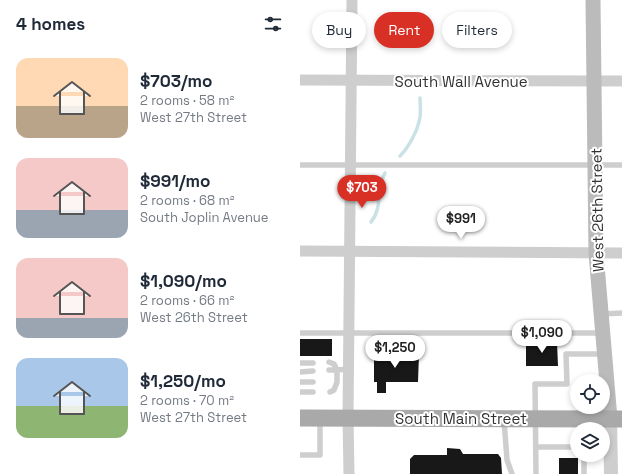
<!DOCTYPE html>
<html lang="en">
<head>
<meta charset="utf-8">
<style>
  :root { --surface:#fff; --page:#f2f2f3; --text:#1f2937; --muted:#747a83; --accent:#d93025 }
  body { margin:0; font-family:"Space Grotesk",sans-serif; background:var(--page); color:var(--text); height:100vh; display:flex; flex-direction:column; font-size:15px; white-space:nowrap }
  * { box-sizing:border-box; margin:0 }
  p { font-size:13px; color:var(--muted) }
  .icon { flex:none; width:22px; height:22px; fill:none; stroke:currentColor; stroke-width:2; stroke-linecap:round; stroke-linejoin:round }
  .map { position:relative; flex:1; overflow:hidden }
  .drawer { display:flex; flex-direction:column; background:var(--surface); width:300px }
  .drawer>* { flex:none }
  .hud { position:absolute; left:12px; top:12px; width:250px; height:36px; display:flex; gap:8px }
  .fabs { position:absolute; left:270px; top:374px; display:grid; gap:8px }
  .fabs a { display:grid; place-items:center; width:40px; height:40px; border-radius:50%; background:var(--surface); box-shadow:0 2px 6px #0003; font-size:20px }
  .price { position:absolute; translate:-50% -34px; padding:0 9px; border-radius:14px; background:#fff; color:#222; font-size:13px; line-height:26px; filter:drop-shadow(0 1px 2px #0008) }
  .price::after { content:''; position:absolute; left:50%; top:24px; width:12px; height:9px; margin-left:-6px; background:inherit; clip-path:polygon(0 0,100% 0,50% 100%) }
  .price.on { background:var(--accent); color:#fff }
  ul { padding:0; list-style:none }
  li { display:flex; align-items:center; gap:12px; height:100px; padding:0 16px }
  li span { display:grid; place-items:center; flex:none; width:112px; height:80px; border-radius:12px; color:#555 }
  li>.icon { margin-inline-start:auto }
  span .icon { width:48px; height:48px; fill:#fffc; stroke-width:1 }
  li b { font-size:17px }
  h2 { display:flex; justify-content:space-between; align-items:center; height:48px; padding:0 16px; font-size:17px }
  .pill { padding:0 14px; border-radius:18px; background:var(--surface); box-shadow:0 2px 6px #0003; font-size:14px; line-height:36px }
  .pill.on { background:var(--accent); color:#fff }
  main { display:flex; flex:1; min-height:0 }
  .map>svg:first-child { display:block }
</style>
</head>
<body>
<main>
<section class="drawer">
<h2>4 homes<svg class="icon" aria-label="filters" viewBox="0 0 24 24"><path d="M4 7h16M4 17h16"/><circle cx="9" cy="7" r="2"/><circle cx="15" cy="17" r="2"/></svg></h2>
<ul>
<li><span style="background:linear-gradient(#ffd9b3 60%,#b9a48a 0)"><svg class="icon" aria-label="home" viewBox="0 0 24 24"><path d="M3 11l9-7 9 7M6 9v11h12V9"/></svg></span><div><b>$703/mo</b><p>2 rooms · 58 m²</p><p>West 27th Street</p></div></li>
<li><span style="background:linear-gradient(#f6c9c9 65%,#9aa5b1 0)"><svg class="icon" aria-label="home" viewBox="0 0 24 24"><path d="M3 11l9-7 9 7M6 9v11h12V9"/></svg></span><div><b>$991/mo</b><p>2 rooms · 68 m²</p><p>South Joplin Avenue</p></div></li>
<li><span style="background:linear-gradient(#f6c9c9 75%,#9aa5b1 0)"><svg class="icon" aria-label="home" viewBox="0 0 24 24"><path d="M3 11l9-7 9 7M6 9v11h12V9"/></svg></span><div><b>$1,090/mo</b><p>2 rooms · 66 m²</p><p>West 26th Street</p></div></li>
<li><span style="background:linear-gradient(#a9c7e8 60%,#8fb573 0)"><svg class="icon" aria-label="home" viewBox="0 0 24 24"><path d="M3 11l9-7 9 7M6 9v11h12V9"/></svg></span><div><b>$1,250/mo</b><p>2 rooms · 70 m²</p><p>West 27th Street</p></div></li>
</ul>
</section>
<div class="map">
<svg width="322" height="474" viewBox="0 0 322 474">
  <rect width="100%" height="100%" fill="#fff"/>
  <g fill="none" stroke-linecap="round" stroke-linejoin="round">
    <!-- stream -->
    <g stroke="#cae1e6" stroke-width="3.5">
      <path d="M100,156C109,147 118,130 120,117C121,111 120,104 120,98"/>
      <path d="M71,222C83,208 76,188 85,173"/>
    </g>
  </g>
  <!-- building -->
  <g fill="#181818">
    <rect x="0" y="339" width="32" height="17"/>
    <polygon points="226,342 257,342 258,366 226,366"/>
    <polygon points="74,353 119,354 118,382 86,382 86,393 77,393 77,382 74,382"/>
    <polygon points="147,448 160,449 163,454 198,454 201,458 202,474 110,474 110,459 114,455 147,455"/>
    <rect x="259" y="458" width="19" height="16"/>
  </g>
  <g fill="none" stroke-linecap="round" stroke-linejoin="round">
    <!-- service -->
    <g stroke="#cecece" stroke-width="5.5">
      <polyline points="0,165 322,165"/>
      <polyline points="302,314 322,313"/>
      <polyline points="0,333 302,333"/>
      <polyline points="29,362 34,364 37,370 29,370"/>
      <polyline points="0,363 13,363"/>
      <polyline points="0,372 13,371"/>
      <polyline points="0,382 13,382"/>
      <polyline points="0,392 13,392"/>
      <polyline points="30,392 34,390 37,382 37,370 49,369"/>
      <polyline points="204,420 207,460 212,474"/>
      <polyline points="236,447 277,447"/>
      <polyline points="0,455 20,455 20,420"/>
      <polyline points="284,455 284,474"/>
      <polyline points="236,474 235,384 267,384 266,354 303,354"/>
    </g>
    <!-- minor -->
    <g stroke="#cecece" stroke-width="11">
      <polyline points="0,80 322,81"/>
      <polyline points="0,251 322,253"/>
      <polyline points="49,474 48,418 52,0"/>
    </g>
    <!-- tertiary -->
    <polyline stroke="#cecece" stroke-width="14" points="310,419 311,474"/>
    <!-- secondary -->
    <polyline stroke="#bbb" stroke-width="15" points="293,0 296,253 310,419"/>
    <!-- primary -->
    <polyline stroke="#a9a9a9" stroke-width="17" points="0,418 322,419"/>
  </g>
  <g text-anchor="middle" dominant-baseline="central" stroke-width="4" stroke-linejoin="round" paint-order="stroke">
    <!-- street labels -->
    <g font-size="15" fill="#313131" stroke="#fff">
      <text x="161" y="81">South Wall Avenue</text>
      <text transform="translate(297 210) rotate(-91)">West 26th Street</text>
      <text x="161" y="418">South Main Street</text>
    </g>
  </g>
</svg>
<div class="fabs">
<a><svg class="icon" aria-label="locate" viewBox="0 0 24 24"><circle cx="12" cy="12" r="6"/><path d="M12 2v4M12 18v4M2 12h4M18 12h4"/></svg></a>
<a><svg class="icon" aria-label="layers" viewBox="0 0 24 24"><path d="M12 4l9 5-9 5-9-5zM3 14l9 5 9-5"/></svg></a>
</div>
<b class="price on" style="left:62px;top:209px">$703</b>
<b class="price" style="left:161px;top:240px">$991</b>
<b class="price" style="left:242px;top:354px">$1,090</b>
<b class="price" style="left:95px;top:369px">$1,250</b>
<div class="hud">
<a class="pill">Buy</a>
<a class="pill on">Rent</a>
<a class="pill">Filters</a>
</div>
</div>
</main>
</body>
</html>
